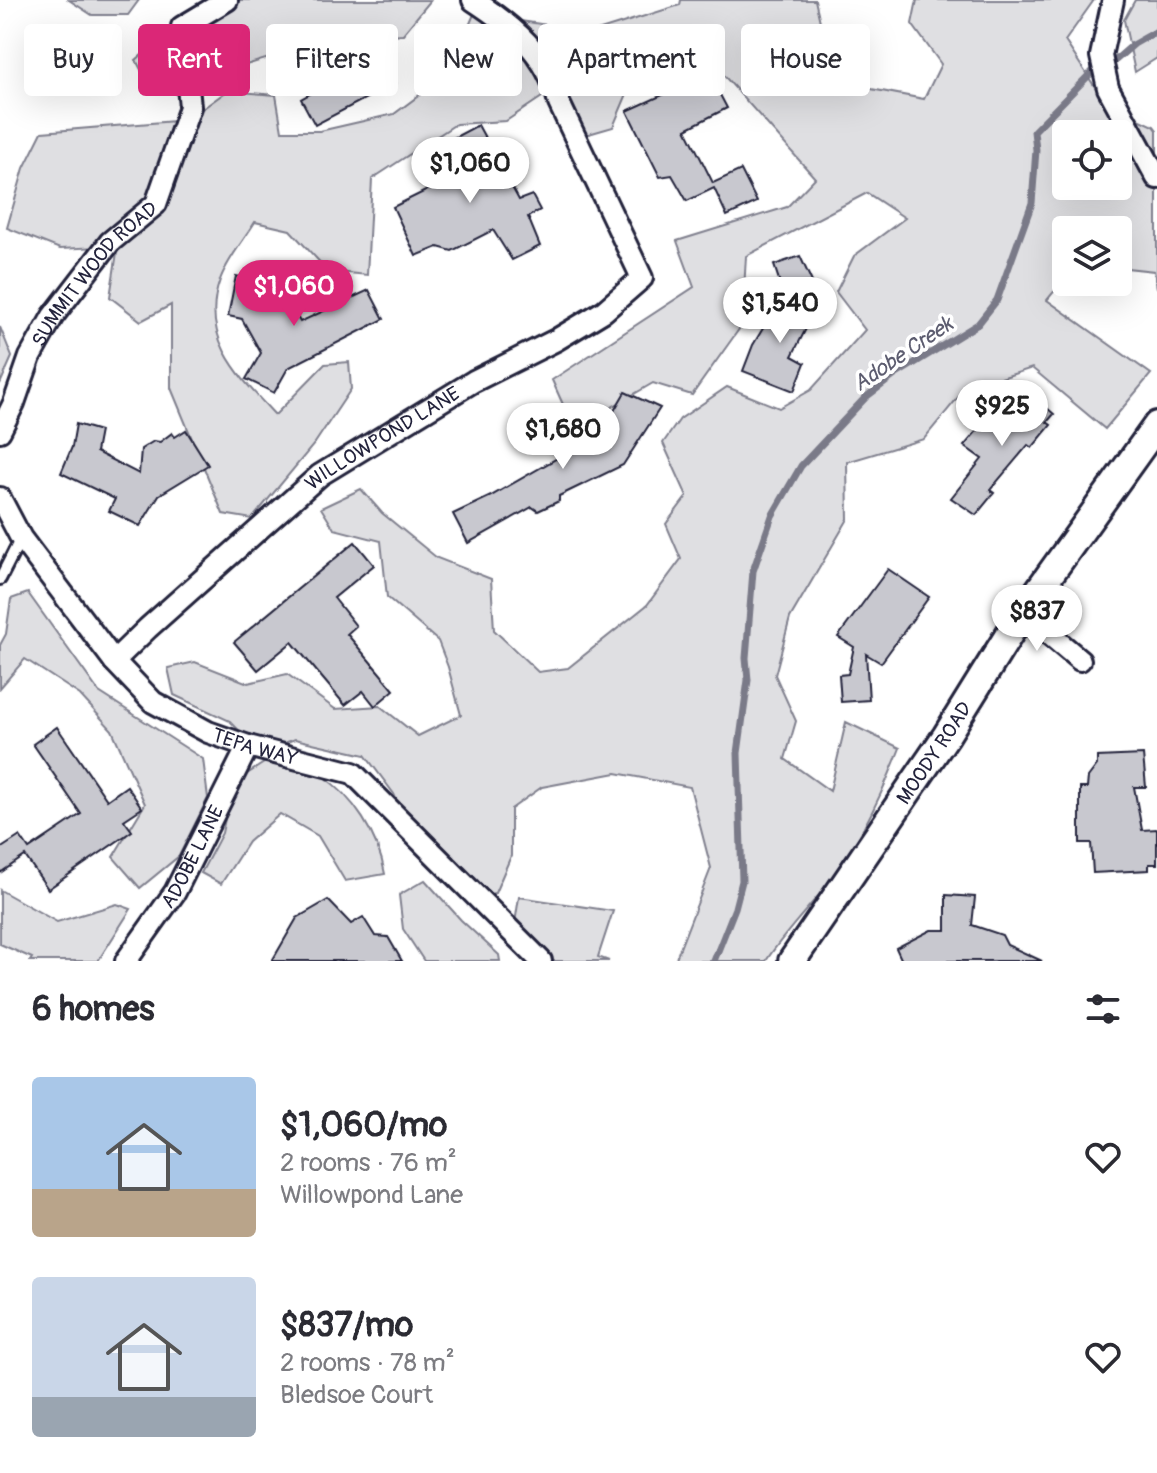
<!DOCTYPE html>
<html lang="en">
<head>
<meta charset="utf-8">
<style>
  :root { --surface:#fff; --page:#f2f2f3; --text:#2b2b33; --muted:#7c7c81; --accent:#db2777 }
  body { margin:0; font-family:Pangolin,sans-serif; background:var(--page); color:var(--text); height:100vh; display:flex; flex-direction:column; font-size:30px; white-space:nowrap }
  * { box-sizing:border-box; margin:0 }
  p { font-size:26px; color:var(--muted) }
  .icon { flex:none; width:44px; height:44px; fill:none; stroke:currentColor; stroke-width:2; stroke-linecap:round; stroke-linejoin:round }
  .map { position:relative; height:961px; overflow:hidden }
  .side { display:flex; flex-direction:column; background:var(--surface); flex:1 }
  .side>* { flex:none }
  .guide { position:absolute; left:24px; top:24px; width:1110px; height:72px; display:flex; gap:16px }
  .buttons { position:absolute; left:1052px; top:120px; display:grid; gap:16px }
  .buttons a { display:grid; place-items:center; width:80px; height:80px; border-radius:8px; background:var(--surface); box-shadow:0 8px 32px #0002; font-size:40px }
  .price { position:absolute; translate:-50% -68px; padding:0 18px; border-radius:28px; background:#fff; color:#222; font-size:26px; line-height:52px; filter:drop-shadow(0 2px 4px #0008) }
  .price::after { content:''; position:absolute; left:50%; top:48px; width:24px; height:18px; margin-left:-12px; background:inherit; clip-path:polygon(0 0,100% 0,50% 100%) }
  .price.current { background:var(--accent); color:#fff }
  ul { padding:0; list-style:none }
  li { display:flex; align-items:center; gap:24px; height:200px; padding:0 32px }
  li span { display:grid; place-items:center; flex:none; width:224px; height:160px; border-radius:8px; color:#555 }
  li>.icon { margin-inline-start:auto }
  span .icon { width:96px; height:96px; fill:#fffc; stroke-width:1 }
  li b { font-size:34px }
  h2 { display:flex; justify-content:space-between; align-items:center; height:96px; padding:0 32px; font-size:34px }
  .tag { padding:0 28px; border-radius:8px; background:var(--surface); box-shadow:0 8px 32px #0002; font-size:28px; line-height:72px }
  .tag.current { background:var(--accent); color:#fff }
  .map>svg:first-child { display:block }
</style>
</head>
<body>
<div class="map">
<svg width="1157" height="961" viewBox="0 0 1157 961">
  <rect width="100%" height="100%" fill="#fff"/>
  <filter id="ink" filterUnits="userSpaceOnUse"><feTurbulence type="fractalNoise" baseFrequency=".0125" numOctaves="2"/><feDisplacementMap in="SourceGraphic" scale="16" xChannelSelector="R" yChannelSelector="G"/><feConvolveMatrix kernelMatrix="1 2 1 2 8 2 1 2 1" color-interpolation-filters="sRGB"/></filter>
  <g filter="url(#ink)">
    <!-- green -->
    <g fill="#dfdfe2" stroke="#80808e" stroke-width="2" fill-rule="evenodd">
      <polygon points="69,0 139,0 128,15 92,15"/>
      <polygon points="203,0 431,0 403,34 329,40 153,93 136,60 164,36 198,20"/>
      <path d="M681,0H815L821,26L845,84L924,99L941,64L912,24L917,0H1094L1065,41L1106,104L1154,126L1157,130V288L1154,271L1118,267V230H1066V277L1047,300L1151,374L1105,429L1032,368L964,390L924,439L847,462L848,519L790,618L775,675L796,721L785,759L830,791L846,722L900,748C881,797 857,848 824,889C804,913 783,935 766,961H675L711,868L690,787L616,773L542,787L511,809V856L495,893L472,897L410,832L394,794L365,755L295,739L260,752L230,721L174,695L168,668L195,662L248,683L287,674L335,709L380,706L418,736L461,715L448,667L438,641L387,597L381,541L334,529L321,508L361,489L382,513L437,558L491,579L494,630L538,672L568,668L647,605L681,559L666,524L687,496L663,443L680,419L727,387L779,408L811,390L865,330L836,292L854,256L905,218L867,193L746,256L742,325L692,395L653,383L574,429L552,380L694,287L677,241L787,207L815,178L719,70L629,89L613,127L585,135L548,93L506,121L456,124L372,179L367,275L328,271L290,230L255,222C244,240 227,260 220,280C199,337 239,376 275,415L325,364L349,362L351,389L315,443L252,519L223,514L171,388V305L141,321L110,297L118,246L60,249L7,228L24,168L42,132L187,120L227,91L276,95L282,131H320L394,114L449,73L474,14L594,32L680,5ZM1066,134H1118V186H1066Z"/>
      <polygon points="1135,0 1157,0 1157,58 1135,72 1124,20"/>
      <polygon points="0,327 12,357 0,384"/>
      <polygon points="28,593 99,692 203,759 208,798 179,856 140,888 113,857 145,804 112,730 80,695 25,659 0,688 0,645 6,634 11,599"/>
      <path d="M273,757C288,762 308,766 321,775C354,797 378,835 385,874L345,881L318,836L280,814L248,842L221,884L201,873L222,833L229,800L244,776Z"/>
      <polygon points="425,880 461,920 499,955 500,961 424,961 403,929 399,895"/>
      <polygon points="0,890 57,922 117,904 131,909 98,961 30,961 32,958 0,944"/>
      <polygon points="519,897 613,911 598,957 609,961 542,961 513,936"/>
    </g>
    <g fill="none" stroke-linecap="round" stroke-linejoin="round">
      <!-- stream -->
      <g stroke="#7a7a88" stroke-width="7">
        <polyline points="1111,64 1134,44 1157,31"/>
        <polyline points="714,961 735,908 742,881 738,753 748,680 746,658 753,571 772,516 801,466 866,397 895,375 978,324 997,300 1032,203 1036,150 1034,131 1095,69"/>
      </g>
    </g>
    <!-- building -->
    <g fill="#c8c8cf" stroke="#22223b" stroke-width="2">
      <polygon points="350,38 381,38 382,61 395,83 315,125 301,99 313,92 299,65"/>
      <polygon points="709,74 727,108 686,129 713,183 741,170 757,202 727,216 714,188 687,201 672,175 660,177 627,111"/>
      <polygon points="478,125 519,200 532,195 540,210 528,217 540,246 512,260 493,230 452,251 438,247 416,256 393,207 462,173 446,142"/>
      <polygon points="800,256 812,282 784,295 774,265"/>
      <polygon points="236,276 265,283 265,294 288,300 300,322 369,290 384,319 288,368 274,393 246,379 261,353 242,319 228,316"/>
      <polygon points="783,295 815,311 792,356 805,363 794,391 743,371 753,345"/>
      <polygon points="1025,389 1054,414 1047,422 1051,425 1032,448 1028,445 990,490 994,493 976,515 951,498 982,459 964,446 991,414 999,420"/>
      <polygon points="625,392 660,408 623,465 559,496 559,501 538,511 532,507 468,543 453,514 491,496 601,433"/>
      <polygon points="76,424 100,431 96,452 139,474 141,449 154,441 160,442 172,433 175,437 186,430 208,465 159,495 140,526 109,511 115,499 61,473 72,447"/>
      <polygon points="355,542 374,565 334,598 356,626 347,634 394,690 375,706 363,691 345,705 292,642 258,670 234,642"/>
      <polygon points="888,569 929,597 881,663 866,654 869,700 841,702 839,675 848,674 854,647 838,637"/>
      <polygon points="57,727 107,800 127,786 142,808 124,820 132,831 48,889 25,856 0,873 0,849 20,836 29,849 81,814 33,744"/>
      <polygon points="1143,755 1146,787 1134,787 1142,830 1157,829 1157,864 1149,864 1149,870 1093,873 1091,843 1080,843 1080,788 1087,788 1088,777 1097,765 1097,757"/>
      <polygon points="946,895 975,897 972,925 1002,935 1007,945 1042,961 902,961 896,948 931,930 946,930"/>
      <polygon points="328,900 351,924 363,917 375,936 388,937 402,961 272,961 297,918"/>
    </g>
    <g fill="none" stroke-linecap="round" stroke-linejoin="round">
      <defs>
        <polyline id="service" points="0,579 21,538"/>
        <g id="minor">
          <polyline points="1113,0 1101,56 1108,88 1157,178"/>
          <path id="s1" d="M0,431L14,403L30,357L53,316L110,242L156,204L190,107L182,27L227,0"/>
          <path id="s2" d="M0,498L21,538L114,661L153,702L208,732L248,746L353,773L541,961"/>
          <polyline points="1023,612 1080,660"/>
          <path id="s3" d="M114,661L148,628L320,475L474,381L556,340L604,311L642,278L559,103C548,54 513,26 473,0"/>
          <path id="s4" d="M126,961L175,892L248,746"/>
        </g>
        <g id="tertiary">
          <path id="s5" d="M792,961L946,736L1023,612L1157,425"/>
        </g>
      </defs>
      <!-- service casing -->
      <use href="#service" stroke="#22223b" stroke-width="16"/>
      <!-- minor casing -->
      <use href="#minor" stroke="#22223b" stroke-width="26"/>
      <!-- tertiary casing -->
      <use href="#tertiary" stroke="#22223b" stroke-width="32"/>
      <!-- service -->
      <use href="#service" stroke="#fff" stroke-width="10"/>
      <!-- minor -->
      <use href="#minor" stroke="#fff" stroke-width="20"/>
      <!-- tertiary -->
      <use href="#tertiary" stroke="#fff" stroke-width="26"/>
    </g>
  </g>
  <g text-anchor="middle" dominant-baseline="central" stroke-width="7" stroke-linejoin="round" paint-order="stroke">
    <!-- street labels -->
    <g font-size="20" fill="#22223b" stroke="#fff">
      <text stroke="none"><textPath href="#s1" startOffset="186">SUMMIT WOOD ROAD</textPath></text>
      <text stroke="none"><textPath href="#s3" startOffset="350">WILLOWPOND LANE</textPath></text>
      <text stroke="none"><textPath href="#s2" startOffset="368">TEPA WAY</textPath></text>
      <text stroke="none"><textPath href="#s5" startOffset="252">MOODY ROAD</textPath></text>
      <text stroke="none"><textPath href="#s4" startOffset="124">ADOBE LANE</textPath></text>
    </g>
    <!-- water labels -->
    <g font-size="22" font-style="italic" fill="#5c5c6f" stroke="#fff">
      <text transform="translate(903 354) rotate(-34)">Adobe Creek</text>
    </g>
  </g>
</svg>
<div class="buttons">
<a><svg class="icon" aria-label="locate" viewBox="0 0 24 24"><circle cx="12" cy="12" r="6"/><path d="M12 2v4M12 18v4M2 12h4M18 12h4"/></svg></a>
<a><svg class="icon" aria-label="layers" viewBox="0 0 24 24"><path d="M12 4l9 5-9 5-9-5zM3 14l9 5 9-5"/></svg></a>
</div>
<b class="price" style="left:470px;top:205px">$1,060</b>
<b class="price current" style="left:294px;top:328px">$1,060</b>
<b class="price" style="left:780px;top:345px">$1,540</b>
<b class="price" style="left:1002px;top:448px">$925</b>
<b class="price" style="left:563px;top:471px">$1,680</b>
<b class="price" style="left:1037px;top:653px">$837</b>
<div class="guide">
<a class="tag">Buy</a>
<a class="tag current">Rent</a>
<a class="tag">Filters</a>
<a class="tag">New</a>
<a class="tag">Apartment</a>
<a class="tag">House</a>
</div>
</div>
<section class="side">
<h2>6 homes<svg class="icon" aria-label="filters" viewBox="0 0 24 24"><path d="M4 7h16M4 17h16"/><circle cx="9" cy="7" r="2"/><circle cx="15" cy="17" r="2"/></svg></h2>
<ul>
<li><span style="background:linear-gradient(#a9c7e8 70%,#b9a48a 0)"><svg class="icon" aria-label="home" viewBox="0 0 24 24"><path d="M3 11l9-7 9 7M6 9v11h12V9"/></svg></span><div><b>$1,060/mo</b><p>2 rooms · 76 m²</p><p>Willowpond Lane</p></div><svg class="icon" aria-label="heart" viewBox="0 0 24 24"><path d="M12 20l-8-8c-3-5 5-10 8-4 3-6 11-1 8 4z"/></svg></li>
<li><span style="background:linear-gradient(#c9d6e8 75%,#9aa5b1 0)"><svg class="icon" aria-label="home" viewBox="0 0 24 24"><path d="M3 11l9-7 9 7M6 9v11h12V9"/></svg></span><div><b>$837/mo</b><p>2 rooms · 78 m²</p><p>Bledsoe Court</p></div><svg class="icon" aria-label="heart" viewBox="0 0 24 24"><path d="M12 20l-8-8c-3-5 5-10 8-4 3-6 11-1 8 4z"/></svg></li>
</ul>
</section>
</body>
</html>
